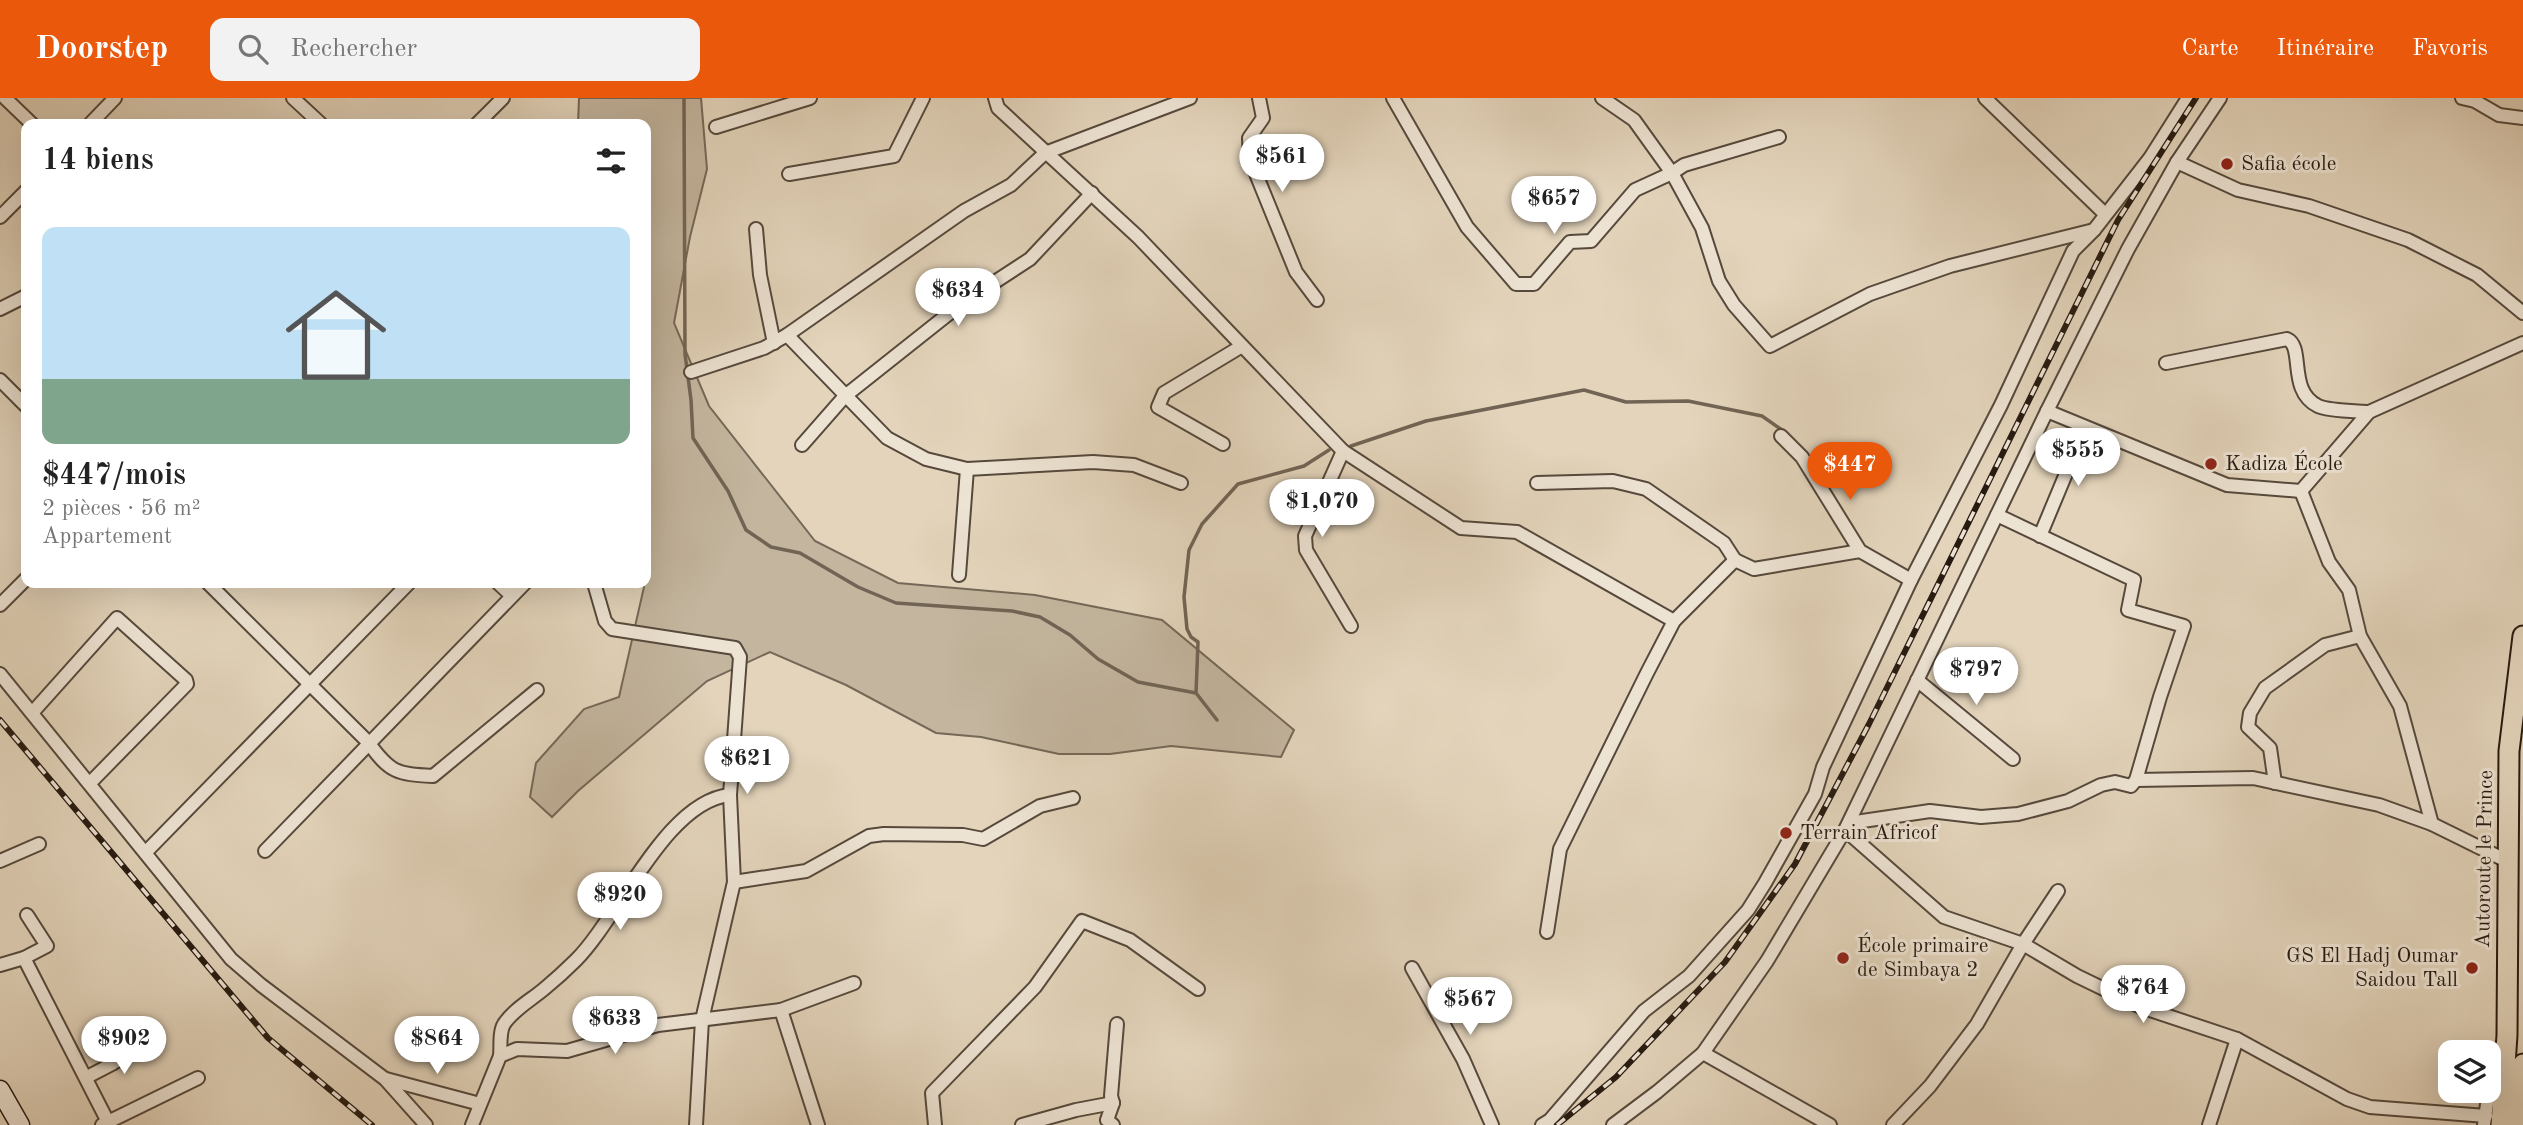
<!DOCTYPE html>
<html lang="fr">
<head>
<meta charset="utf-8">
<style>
  :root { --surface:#fff; --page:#f2f2f2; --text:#222; --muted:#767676; --line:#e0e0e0; --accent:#ea580c }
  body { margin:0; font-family:"Old Standard TT",serif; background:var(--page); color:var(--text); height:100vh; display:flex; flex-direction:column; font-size:26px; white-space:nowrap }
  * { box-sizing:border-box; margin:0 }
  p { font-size:23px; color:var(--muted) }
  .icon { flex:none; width:38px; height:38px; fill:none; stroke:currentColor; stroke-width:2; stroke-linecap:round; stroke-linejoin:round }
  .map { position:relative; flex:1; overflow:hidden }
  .sheet { position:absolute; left:21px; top:21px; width:630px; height:469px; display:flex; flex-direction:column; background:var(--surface); border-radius:14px; box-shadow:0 7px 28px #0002 }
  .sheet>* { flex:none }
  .fabs { position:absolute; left:2438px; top:942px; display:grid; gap:14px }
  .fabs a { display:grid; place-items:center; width:63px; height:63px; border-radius:14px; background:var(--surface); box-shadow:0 7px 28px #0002; font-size:35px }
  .price { position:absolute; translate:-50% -60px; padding:0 16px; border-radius:24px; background:#fff; color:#222; font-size:23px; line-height:46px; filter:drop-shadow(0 2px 4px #0008) }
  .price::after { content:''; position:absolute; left:50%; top:42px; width:21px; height:16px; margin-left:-10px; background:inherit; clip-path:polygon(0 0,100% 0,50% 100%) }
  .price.selected { background:var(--accent); color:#fff }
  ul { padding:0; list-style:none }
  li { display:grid; align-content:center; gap:14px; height:371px; padding:0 21px }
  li+li { border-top:2px solid var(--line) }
  li span { display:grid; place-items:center; height:217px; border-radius:14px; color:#555 }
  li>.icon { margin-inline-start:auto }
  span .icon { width:126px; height:126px; fill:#fffc; stroke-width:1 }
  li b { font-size:30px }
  h2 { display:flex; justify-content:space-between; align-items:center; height:84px; padding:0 21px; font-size:30px }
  header { display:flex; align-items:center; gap:42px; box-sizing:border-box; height:98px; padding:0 35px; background:var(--accent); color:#fff }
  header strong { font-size:33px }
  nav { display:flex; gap:38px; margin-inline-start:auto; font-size:24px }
  .search { width:490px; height:63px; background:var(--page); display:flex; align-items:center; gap:18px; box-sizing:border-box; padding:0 24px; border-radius:14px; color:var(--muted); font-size:26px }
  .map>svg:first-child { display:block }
</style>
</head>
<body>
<header>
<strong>Doorstep</strong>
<div class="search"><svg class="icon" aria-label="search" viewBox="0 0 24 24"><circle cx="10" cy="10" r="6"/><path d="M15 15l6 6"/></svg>Rechercher</div>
<nav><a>Carte</a><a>Itinéraire</a><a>Favoris</a></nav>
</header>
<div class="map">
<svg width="2523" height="1027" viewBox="0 0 2523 1027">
  <rect width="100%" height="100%" fill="#e3d4bb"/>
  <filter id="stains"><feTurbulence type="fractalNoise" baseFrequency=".00286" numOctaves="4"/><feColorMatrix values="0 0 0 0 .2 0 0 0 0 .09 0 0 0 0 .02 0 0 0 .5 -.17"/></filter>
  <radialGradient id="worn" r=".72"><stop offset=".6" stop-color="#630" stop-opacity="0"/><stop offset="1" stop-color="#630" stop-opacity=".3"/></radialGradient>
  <!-- green -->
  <polygon fill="#c3b59e" stroke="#756858" stroke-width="2" points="579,0 701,0 707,71 690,139 674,225 709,308 815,443 898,485 1035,497 1162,522 1294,632 1281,659 1171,648 1110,656 1059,656 981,639 936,635 846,587 770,554 707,583 578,693 552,719 530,699 536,665 584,611 619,599 644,489 642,485 646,485 646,26 578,26"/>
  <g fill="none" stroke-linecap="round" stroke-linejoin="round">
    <!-- stream -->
    <g stroke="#716454" stroke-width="3.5">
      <polyline points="684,0 685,256 691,302 693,340 728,393 746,432 771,449 800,455 858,489 896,505 1012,513 1040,519 1070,537 1098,561 1138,584 1196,595 1217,622"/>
      <polyline points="1351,348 1426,323 1584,292 1626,304 1688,303 1762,318 1785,334"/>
      <polyline points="1196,595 1198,544 1191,539 1187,531 1184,499 1189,452 1202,426 1238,386 1304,368 1329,352"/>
    </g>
    <defs>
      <g id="street">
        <polyline points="5,0 32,26"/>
        <polyline points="293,0 321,26"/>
        <polyline points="995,0 998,10 1138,139 1343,353 1461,430 1517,434 1674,523"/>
        <polyline points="1259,0 1263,20 1249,40 1250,61 1296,174 1317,202"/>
        <polyline points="1393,0 1467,129 1516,186 1534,186 1570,144 1591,143 1635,92 1672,75 1684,67 1779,39"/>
        <polyline points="1602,0 1634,22 1672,75 1702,130 1719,183 1734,207 1770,248 1870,196 1950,168 2094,132"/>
        <polyline points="1985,0 2105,116"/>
        <polyline points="2462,0 2475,3 2499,17 2523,20"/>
        <polyline points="90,26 115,0"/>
        <polyline points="477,26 503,0"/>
        <polyline points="716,29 810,0"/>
        <polyline points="2177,64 2238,92 2309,108 2408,142 2477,177 2523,215"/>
        <polyline points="789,76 894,58 923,0"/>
        <polyline points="0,119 26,93"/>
        <polyline points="756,131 760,177 774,245"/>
        <polyline points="0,211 26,198"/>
        <polyline points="787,237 887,340 926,361 967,371 1093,364 1134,367 1181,385"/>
        <path d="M2166,265L2287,241C2305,249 2287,293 2318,308C2328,313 2357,313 2369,314"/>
        <polyline points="691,274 764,250 787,237 964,113 1011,87 1045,55 1190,0"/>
        <polyline points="0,282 26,308"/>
        <polyline points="2047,313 2227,387 2301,393"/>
        <polyline points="1781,338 1802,359 1860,453 1911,482"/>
        <polyline points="1223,346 1158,309 1164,295 1242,248"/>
        <polyline points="802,347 845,298 961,206 1030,161 1092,95"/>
        <polyline points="1343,353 1305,438 1306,452 1351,528"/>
        <polyline points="1537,385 1613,383 1646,391 1724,445 1735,462"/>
        <polyline points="1997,417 2134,482 2128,512 2184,528 2160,599 2136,682 2253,680 2379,707 2432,726 2507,763"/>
        <polyline points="2040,438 2085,330"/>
        <polyline points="959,477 967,371"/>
        <path d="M208,485L368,644C390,675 397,676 433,678L537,592"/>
        <polyline points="498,485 512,498"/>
        <polyline points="594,485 605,523 612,531 735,550 740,559 730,697 734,784 702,922 696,1027"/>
        <polyline points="0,507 26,481"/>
        <polyline points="0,576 231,861 261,887 385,981 426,1027"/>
        <polyline points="1917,582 2013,661"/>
        <polyline points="32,615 117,520 186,582 187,586 90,685"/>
        <polyline points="2275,685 2270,650 2248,629 2250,615 2265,590 2325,547 2360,538"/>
        <polyline points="1849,725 1930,713 1981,719 2018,716 2068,703 2101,687 2115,684 2131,688 2136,682"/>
        <polyline points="2432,726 2400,608 2360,538 2349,492 2329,464 2301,393 2369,314 2523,245"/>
        <polyline points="1845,732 1944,819 2023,846 2077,878 2141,909 2237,941 2347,1001 2370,1009 2486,1018"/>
        <polyline points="265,753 525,485"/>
        <polyline points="146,754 409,485"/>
        <polyline points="0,763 39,746"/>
        <polyline points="734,784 806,773 869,738 884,736 963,737 983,741 1040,708 1073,700"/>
        <polyline points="1547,834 1560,751 1647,575 1674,523 1735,462 1754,471 1860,453"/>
        <polyline points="24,860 108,1024"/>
        <polyline points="0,867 24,860 47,848 27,817"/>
        <polyline points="1412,870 1463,961 1492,1027"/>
        <polyline points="1703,955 1830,1027"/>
        <path d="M500,958C501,949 499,934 504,926C514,911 531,902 544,891C555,882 566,872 576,862C619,819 666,703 730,697"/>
        <polyline points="87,979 112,966 142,946"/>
        <polyline points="386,981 480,1006"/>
        <polyline points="102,1027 198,980"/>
        <polyline points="472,1027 500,958 517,951 567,953 658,927 781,912"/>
        <polyline points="818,1027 781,912 854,885"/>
        <polyline points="935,1027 932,995 1035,889 1082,823 1130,842 1198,891"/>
        <polyline points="1022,1027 1076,1012 1113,1005"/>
        <polyline points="1113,1027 1107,1022 1113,1005 1111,998 1117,926"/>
        <polyline points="1542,1027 1550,1022 1644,913 1689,878 1748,812 1765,785 1815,696 1823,669 1911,482 2001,307 2073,153 2094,132 2150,60 2188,0"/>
        <polyline points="1613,1027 1657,994 1703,955 1767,863 1845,732 2047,313 2128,151 2177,64 2220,0"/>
        <polyline points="1893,1027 1930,988 1977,926 2023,846 2058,793"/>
        <polyline points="2209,1027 2237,941"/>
        <polyline points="2484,1027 2493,964 2504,944"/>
      </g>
      <polyline id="secondary" points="0,992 20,1027"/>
      <g id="primary">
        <polyline points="2501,1027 2507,937 2509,653 2523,538"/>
        <polyline points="2517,1027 2523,966"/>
      </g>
    </defs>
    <!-- street casing -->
    <use href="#street" stroke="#56493c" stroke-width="16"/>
    <!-- secondary casing -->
    <use href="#secondary" stroke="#271b11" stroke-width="21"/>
    <!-- primary casing -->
    <use href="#primary" stroke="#271b11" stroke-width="23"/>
    <!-- street -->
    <use href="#street" stroke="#ede3d3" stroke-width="12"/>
    <!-- secondary -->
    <use href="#secondary" stroke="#ede3d3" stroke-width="18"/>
    <!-- primary -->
    <use href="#primary" stroke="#e3d4bb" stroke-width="19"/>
    <defs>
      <g id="rail">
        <polyline points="0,622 268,940 372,1027"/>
        <polyline points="1557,1027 1616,979 1725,864 1795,766 1869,626 2118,122 2196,0"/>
      </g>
    </defs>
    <!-- rail casing -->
    <use href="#rail" stroke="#271b11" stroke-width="6"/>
    <!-- rail -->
    <use href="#rail" stroke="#ede3d3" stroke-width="3.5" stroke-dasharray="10" stroke-linecap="butt"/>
  </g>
  <!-- markers -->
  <g fill="#8f2418" stroke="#ede3d3" stroke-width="2.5">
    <circle cx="2227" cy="66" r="7"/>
    <circle cx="2211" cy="366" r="7"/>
    <circle cx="1786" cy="735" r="7"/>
    <circle cx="1843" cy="860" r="7"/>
    <circle cx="2472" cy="870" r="7"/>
  </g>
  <g text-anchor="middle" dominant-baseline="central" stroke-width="6" stroke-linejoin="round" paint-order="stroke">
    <!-- poi labels -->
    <g font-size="21" fill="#271b11" stroke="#ede3d3" text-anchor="start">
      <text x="2241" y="66">Safia école</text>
      <text x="2225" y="366">Kadiza École</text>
      <text x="1800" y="735">Terrain Africof</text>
      <text x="1857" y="848">École primaire<tspan x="1857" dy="24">de Simbaya 2</tspan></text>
      <text x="2458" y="858" text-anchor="end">GS El Hadj Oumar<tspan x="2458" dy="24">Saidou Tall</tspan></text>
    </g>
    <!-- street labels -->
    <g font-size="21" fill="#271b11" stroke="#ede3d3">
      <text transform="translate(2485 761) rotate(-89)">Autoroute le Prince</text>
    </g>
  </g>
  <rect width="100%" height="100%" filter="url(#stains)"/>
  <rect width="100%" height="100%" fill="url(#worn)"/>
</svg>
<div class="fabs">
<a><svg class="icon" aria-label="layers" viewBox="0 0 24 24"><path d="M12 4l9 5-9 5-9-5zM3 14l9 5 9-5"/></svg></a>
</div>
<b class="price" style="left:1282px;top:96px">$561</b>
<b class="price" style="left:1554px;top:138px">$657</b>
<b class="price" style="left:958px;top:230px">$634</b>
<b class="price" style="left:2078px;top:390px">$555</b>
<b class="price selected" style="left:1850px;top:404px">$447</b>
<b class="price" style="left:1322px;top:441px">$1,070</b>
<b class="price" style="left:1976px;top:609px">$797</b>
<b class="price" style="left:747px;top:698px">$621</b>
<b class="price" style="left:620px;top:834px">$920</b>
<b class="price" style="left:2143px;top:927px">$764</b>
<b class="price" style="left:1470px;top:939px">$567</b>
<b class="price" style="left:615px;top:958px">$633</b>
<b class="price" style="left:124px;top:978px">$902</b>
<b class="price" style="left:437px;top:978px">$864</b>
<section class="sheet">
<h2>14 biens<svg class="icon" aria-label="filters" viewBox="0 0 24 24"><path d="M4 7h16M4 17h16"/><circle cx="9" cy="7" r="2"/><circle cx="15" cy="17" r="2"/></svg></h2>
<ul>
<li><span style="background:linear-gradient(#bfe0f5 70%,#7fa58c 0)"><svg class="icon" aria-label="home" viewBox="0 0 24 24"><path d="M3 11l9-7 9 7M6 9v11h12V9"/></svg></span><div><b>$447/mois</b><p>2 pièces · 56 m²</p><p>Appartement</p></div></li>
</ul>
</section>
</div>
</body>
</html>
